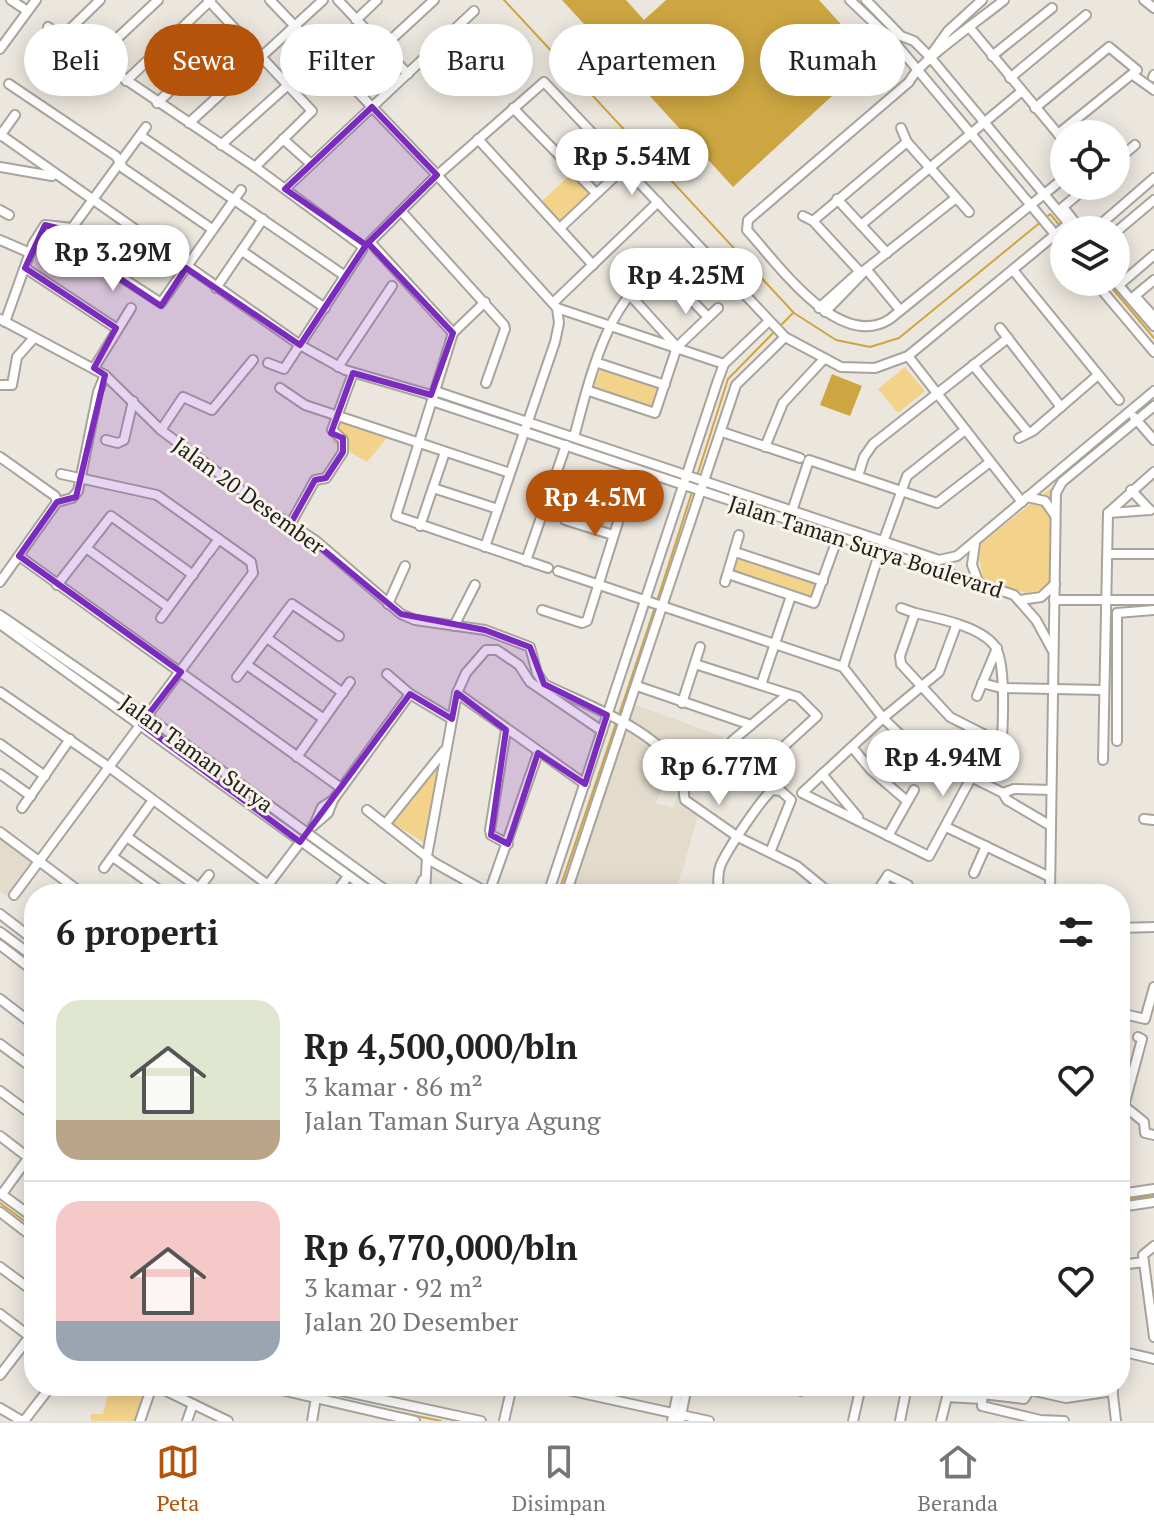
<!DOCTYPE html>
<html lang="id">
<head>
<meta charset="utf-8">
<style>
  :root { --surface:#fff; --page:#f2f2f2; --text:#222; --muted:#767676; --line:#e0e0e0; --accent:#b45309 }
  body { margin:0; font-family:"PT Serif",serif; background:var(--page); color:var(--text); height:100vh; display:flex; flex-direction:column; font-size:30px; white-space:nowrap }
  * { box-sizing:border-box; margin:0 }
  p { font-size:26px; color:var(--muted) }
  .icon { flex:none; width:44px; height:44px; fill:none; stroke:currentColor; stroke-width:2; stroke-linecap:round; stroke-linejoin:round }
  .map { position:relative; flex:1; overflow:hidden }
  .sheet { position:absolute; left:24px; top:884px; width:1106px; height:512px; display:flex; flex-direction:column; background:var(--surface); border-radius:32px; box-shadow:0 4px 20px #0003 }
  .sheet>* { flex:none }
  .hud { position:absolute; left:24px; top:24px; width:1106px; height:72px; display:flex; gap:16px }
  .controls { position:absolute; left:1050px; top:120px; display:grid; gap:16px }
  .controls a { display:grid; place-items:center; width:80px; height:80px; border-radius:50%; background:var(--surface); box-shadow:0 4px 20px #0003; font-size:40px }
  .price { position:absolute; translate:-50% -68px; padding:0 18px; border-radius:28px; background:#fff; color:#222; font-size:26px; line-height:52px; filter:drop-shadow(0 2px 4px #0008) }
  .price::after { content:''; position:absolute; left:50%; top:48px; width:24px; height:18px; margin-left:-12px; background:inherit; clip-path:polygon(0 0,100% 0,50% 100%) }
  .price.active { background:var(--accent); color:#fff }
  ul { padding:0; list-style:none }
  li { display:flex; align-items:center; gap:24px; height:200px; padding:0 32px }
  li+li { border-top:2px solid var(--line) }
  li span { display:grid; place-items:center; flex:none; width:224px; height:160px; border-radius:24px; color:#555 }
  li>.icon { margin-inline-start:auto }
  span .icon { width:96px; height:96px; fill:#fffc; stroke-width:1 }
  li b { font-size:34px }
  h2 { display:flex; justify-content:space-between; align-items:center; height:96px; padding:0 32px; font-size:34px }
  .chip { padding:0 28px; border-radius:36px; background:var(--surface); box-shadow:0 4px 20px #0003; font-size:28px; line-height:72px }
  .chip.active { background:var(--accent); color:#fff }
  .tabs { display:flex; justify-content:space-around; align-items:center; height:112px; border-top:2px solid var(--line); background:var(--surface); font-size:22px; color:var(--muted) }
  .tabs a { display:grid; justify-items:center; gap:4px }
  .tabs .active { color:var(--accent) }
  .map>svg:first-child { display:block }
</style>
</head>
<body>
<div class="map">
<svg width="1154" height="1421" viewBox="0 0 1154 1421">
  <rect width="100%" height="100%" fill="#ece7de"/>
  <!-- built -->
  <g fill="#e3dccc">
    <polygon points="622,700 724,737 714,756 691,754 684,762 670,765 656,803 673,808 678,795 699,812 683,868 674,894 557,894"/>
    <polygon points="0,835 37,862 10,898 0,891"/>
  </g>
  <!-- green -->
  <g fill="#f3d389">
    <polygon points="573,172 593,194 562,224 541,202"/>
    <polygon points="602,365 662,387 654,411 593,389"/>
    <polygon points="905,367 925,391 898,413 878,389"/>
    <polygon points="342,422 387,438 367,462 332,442"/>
    <polygon points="1056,484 1051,581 1045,589 1026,593 983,580 979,556 981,543"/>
    <polygon points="738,555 816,582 811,598 732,573"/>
    <polygon points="442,759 428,845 391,822"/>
    <polygon points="110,1386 145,1386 135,1421 91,1421 91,1414 103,1414"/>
  </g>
  <!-- water -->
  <g fill="#cda641">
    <polygon points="562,0 626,0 644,20 666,0 819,0 858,43 856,74 733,187"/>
    <polygon points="832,374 862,386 850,416 820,405"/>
  </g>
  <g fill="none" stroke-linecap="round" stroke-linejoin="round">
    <!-- stream -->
    <g stroke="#cda641" stroke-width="2">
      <polyline points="504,0 794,313 836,340 870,347 899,338 1042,221"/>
      <polyline points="1047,217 1050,214 1061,227"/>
      <polyline points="1107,282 1154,338"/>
      <polyline points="780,326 793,313"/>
      <polyline points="697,476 728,379 776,330"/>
      <polyline points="657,601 693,489"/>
      <polyline points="619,715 655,607"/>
      <polyline points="558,894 617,721"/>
      <polyline points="0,1203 34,1228"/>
      <polyline points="354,1403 441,1421"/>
    </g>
    <!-- canal -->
    <polyline stroke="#cda641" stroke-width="7" points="1120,1198 1154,1194"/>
    <defs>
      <g id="minor">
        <polyline points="11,0 26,10"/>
        <polyline points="208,0 312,111 255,167"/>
        <polyline points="270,0 437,175 557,308 559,323 555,342 485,547"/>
        <polyline points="338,0 408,74"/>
        <polyline points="850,0 896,44 1064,245"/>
        <polyline points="866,0 901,36 914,41 930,57 1074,230"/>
        <path d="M1004,0C981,19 919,61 909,82L748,220L747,230C777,263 839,352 890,319L1064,178"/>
        <polyline points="1144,0 1154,8"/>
        <polyline points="356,20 377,0"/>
        <polyline points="48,27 255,167 362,246 362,250 284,369 268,363"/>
        <polyline points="970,28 1064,141"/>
        <polyline points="63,36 100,0"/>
        <polyline points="383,47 434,0"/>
        <polyline points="0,49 36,0"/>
        <polyline points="930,56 948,31 982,0"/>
        <polyline points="992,56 1052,8"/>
        <polyline points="95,59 158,0"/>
        <polyline points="1133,75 1154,90"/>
        <polyline points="1153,77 1154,75"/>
        <polyline points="1010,78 1086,15"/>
        <polyline points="126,81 211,0"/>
        <polyline points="9,84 116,156 123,168 212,229"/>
        <polyline points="157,103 236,30"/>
        <polyline points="513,108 596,193"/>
        <polyline points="1035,108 1109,47 1137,70 1058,134"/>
        <polyline points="189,123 323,0"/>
        <polyline points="901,128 907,142 969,212"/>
        <polyline points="1,135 300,345 345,370 431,395 438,392 939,560 957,556 1154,391"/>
        <polyline points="0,136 15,115"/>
        <polyline points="141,136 345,276"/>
        <polyline points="283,139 310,163"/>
        <polyline points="478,139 593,265"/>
        <polyline points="221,145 288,85"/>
        <polyline points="1116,161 1135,145"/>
        <polyline points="0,167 52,176"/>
        <polyline points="285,189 474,11"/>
        <polyline points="837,199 887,253"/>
        <polyline points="0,210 9,215"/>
        <polyline points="401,211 504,325 505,329 486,383"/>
        <polyline points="803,216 813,221 861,273 956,198"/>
        <polyline points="813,221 907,142"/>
        <polyline points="861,225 1022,91"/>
        <polyline points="72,228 146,127"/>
        <polyline points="560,228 626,166"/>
        <polyline points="1081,230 1063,207 1088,186"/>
        <polyline points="1094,230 1154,178"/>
        <polyline points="1116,232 1154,200"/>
        <polyline points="0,240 30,253"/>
        <polyline points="242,251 325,308"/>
        <polyline points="25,268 116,328"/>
        <polyline points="867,270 900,310"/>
        <polyline points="1013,270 1119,400"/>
        <polyline points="1095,282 1154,352"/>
        <polyline points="1116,282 1154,326"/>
        <polyline points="1119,285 1154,255"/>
        <polyline points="216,288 263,219"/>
        <polyline points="630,295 677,347"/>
        <polyline points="1135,296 1154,317"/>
        <polyline points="1131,299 1154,280"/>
        <polyline points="485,302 453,333 396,516 548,568"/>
        <polyline points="554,302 658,202"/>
        <polyline points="557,308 724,364"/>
        <polyline points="819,308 858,273"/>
        <polyline points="825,312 863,273"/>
        <path d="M0,319L105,375L161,430L265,508L315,540L401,614L415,620L485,630L530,647L537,673L544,684C588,706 652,727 680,770C686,779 682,791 685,800L738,837L797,866L831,894"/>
        <polyline points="5,322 33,244 45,225 72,228 82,234 79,250 161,303 241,190"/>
        <polyline points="1000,328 1061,407"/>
        <polyline points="453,333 370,242 433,179 544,82 785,337 841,367 875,368 908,356 1068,224"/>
        <polyline points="908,356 1022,502"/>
        <polyline points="598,363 665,385"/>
        <polyline points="973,365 1027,431"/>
        <polyline points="338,367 392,286"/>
        <polyline points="94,368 131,308"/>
        <polyline points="0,385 12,385 17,357 33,339"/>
        <polyline points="280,388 305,405 510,473"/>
        <polyline points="589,391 655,413 677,347 718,308"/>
        <polyline points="431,395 435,402 1014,595 1036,620 1053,651"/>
        <polyline points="1134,417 1154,440"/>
        <polyline points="161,430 183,397 212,410 253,360"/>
        <polyline points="722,432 800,458"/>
        <path d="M574,437C588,386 608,291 662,270L708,317"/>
        <polyline points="1019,438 1033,431 1098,375"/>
        <polyline points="106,440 118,443 124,440 133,401"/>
        <polyline points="765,447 783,403 823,360"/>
        <polyline points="0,457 55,496 57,502"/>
        <polyline points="858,476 864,457 873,444 1008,338"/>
        <polyline points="433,488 498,509"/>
        <polyline points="1131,490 1150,510"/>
        <polyline points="1027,497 1045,501 1054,514"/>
        <polyline points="57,502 72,498 78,491 98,392 105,375"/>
        <polyline points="792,511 809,460 937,503 990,462"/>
        <polyline points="1108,513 1150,510"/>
        <polyline points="291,523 315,480 326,478 343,452 343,440 332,430 353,373"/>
        <polyline points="420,526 445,452"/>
        <polyline points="613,535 565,520 563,514 571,499 620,515"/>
        <polyline points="883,542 907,476 965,430"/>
        <polyline points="975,543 972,565 979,584"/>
        <polyline points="86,548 168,607"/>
        <polyline points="735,552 823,581"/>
        <polyline points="1108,554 1154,554"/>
        <polyline points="207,555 219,539"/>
        <polyline points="19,556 341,788"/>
        <polyline points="526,561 566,445"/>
        <polyline points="558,571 843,667 883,718 915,749 1003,793 1007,800 1051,826"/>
        <polyline points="728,574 814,603 838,537"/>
        <polyline points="0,582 57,502"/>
        <polyline points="725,582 739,535"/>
        <polyline points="57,585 111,516 193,575"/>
        <polyline points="1020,600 1041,597 1055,584"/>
        <polyline points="1054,600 1154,600"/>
        <polyline points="388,604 405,566"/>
        <polyline points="901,608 915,613"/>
        <polyline points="542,610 582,623 587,621 624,503"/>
        <polyline points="0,615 148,717 391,894"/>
        <polyline points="161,618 204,559"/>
        <polyline points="0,624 374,894"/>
        <polyline points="454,626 475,585"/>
        <polyline points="956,626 939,672 883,718 802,793 929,856 971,778"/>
        <polyline points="267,638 343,693"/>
        <polyline points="695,664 798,697 817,716 757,771"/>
        <polyline points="247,665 324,719"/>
        <polyline points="843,667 880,551"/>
        <polyline points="387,674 410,694 452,719"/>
        <polyline points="237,677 292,604 339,636"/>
        <polyline points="982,683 1001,688 1103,690"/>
        <polyline points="761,685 791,596"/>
        <polyline points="637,686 751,725"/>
        <polyline points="0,692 109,767 268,885"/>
        <polyline points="457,693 585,784"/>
        <polyline points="977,696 997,648"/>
        <polyline points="682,703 700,647"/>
        <polyline points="506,730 490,830 491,835 508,844"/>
        <polyline points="732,741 788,694"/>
        <polyline points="1117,741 1117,613 1154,610"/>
        <polyline points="0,744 45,776"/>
        <polyline points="852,747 871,770 907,801"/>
        <polyline points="297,757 350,682"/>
        <polyline points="1103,760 1108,513 1154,472"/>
        <path d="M1001,761C1002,737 1008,661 994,645C979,626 937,618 915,613L900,656L901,664L950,717L1001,743"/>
        <polyline points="0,774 31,796"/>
        <polyline points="822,774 858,817"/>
        <polyline points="1003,793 1014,789 1051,790"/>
        <polyline points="22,808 70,739"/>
        <polyline points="367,810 433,862 490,894"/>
        <polyline points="1144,819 1154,820"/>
        <polyline points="387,822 444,751"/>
        <polyline points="315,823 322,807 333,800 410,694"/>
        <polyline points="313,826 328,813 333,800"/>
        <polyline points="946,827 1050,877"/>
        <polyline points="0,832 83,894"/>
        <polyline points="888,836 914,790"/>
        <polyline points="127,837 199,888"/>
        <polyline points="113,857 165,894"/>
        <polyline points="104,868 153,800"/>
        <polyline points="974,873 986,846"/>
        <polyline points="882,884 901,894"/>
        <polyline points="489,893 538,753"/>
        <polyline points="194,894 209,875"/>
        <polyline points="261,894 302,840"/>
        <polyline points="335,894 348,876"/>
        <polyline points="417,894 423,880"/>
        <polyline points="425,894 427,856 457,693 466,673 486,650 497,650 519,665 530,682 602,731"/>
        <polyline points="548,894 718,380 724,364 769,321"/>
        <polyline points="566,894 736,385 785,337"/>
        <path d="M719,894C718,885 717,871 722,862C730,846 759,802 772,790L781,791L791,800L771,850"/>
        <polyline points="856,894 859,891 864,894"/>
        <polyline points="876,894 888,875 908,885 907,894"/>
        <polyline points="1050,894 1056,493 1062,482 1154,406"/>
        <polyline points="14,895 253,573 251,562 157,495 61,474"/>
        <polyline points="0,914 34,940"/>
        <polyline points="1120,928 1154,927"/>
        <polyline points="0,932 34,957"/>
        <polyline points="0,945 34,971"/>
        <polyline points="0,999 34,1025"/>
        <polyline points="1120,1013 1145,1019 1154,987"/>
        <polyline points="0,1044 34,1069"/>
        <polyline points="0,1091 34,1116"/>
        <polyline points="1123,1105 1144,1122 1145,1133 1154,1135"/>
        <polyline points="1124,1106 1142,1039 1138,1037"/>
        <polyline points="0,1136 34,1162"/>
        <polyline points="0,1193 34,1218"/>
        <polyline points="2,1194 34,1150"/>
        <polyline points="1120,1194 1154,1189"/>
        <polyline points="1120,1207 1154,1202"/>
        <polyline points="0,1212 34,1238"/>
        <polyline points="1154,1246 1143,1255 1154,1337"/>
        <polyline points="1120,1265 1144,1262"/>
        <polyline points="0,1267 34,1292"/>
        <polyline points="0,1314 29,1336"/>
        <polyline points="1120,1351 1154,1359"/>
        <polyline points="0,1375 34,1331"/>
        <polyline points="156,1386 228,1421"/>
        <polyline points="264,1386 415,1421"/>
        <polyline points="319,1386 481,1421"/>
        <polyline points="778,1386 801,1391"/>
        <polyline points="983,1386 982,1406 1040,1420 1064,1421"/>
        <polyline points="1112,1387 1116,1421"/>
        <polyline points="563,1389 709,1421"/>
        <polyline points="982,1394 1024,1399 1030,1390 1066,1398 1113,1391"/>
        <polyline points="0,1408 22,1421"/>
        <polyline points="24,1421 51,1386"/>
        <polyline points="140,1421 152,1386"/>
        <polyline points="187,1421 193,1404"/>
        <polyline points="312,1421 318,1386"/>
        <polyline points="504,1421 512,1386"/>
        <polyline points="672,1421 679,1386"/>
        <polyline points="680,1421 687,1386"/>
        <polyline points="853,1421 861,1386"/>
        <polyline points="900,1421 907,1386"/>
        <polyline points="941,1421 947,1397 982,1399"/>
      </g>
    </defs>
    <!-- minor casing -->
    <use href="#minor" stroke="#a8a49c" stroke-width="12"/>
    <!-- minor -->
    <use href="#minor" stroke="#fff" stroke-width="8"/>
  </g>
  <!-- marked area -->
  <path fill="#7b2cbf" fill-opacity="0.2" stroke="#7b2cbf" stroke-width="6" stroke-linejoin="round" d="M372,107L437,175L368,243L453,333L431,395L353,373L331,433L343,438V452L326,478L315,480L291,523L401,614L485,630L530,647L544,684L607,715L585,784L538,753L508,844L491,835L506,730L457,693L452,719L410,694L300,842L141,724L181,672L19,556L57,502L76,497L105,375L94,368L116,328L25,268L45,225L82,234L77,250L161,306L186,268L300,345L366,245L285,189Z"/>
  <g text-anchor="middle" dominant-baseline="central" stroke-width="6" stroke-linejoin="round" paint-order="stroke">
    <!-- street labels -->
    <g font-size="22" fill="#22211e" stroke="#f9f5eb">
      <text transform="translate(249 495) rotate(36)">Jalan 20 Desember</text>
      <text transform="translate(866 546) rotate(18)">Jalan Taman Surya Boulevard</text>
      <text transform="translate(197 753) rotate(36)">Jalan Taman Surya</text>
    </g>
  </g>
</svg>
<div class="controls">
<a><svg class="icon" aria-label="locate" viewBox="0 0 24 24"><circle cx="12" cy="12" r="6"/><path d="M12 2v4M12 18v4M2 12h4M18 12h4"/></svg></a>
<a><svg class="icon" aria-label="layers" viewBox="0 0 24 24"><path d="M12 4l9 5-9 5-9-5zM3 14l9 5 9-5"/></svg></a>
</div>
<b class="price" style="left:632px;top:197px">Rp 5.54M</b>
<b class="price" style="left:113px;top:293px">Rp 3.29M</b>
<b class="price" style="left:686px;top:316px">Rp 4.25M</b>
<b class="price active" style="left:595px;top:538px">Rp 4.5M</b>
<b class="price" style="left:943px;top:798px">Rp 4.94M</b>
<b class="price" style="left:719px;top:807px">Rp 6.77M</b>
<div class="hud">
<a class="chip">Beli</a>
<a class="chip active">Sewa</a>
<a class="chip">Filter</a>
<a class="chip">Baru</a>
<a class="chip">Apartemen</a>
<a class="chip">Rumah</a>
</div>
<section class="sheet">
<h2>6 properti<svg class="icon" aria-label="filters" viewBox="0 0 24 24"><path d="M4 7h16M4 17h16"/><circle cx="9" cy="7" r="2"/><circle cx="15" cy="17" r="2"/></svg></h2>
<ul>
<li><span style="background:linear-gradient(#dfe7d0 75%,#b9a48a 0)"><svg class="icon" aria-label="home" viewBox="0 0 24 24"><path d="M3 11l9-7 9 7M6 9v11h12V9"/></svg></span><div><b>Rp 4,500,000/bln</b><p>3 kamar · 86 m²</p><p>Jalan Taman Surya Agung</p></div><svg class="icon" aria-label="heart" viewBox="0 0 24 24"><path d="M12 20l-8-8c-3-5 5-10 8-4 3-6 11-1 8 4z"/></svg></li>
<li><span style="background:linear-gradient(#f6c9c9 75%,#9aa5b1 0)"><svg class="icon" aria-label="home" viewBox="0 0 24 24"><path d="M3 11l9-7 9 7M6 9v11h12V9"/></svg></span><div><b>Rp 6,770,000/bln</b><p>3 kamar · 92 m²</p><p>Jalan 20 Desember</p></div><svg class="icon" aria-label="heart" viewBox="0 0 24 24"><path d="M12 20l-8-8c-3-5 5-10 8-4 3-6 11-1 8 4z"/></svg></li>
</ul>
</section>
</div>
<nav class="tabs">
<a class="active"><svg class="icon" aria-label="map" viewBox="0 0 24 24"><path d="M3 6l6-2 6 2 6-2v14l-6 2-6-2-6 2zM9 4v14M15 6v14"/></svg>Peta</a>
<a><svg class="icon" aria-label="saved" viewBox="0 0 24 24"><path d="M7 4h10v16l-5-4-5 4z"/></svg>Disimpan</a>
<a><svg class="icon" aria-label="home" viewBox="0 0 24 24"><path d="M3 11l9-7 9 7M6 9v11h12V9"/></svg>Beranda</a>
</nav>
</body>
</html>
